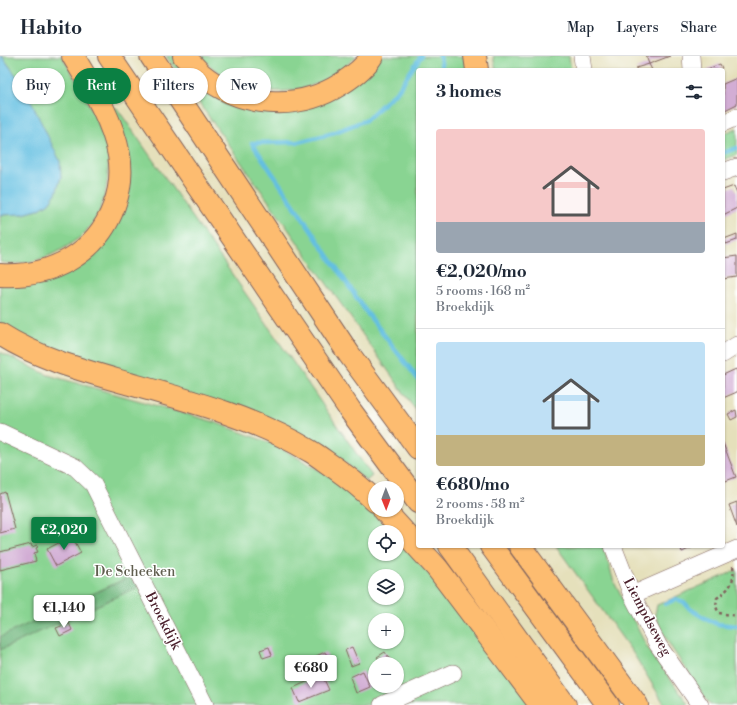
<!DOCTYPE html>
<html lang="en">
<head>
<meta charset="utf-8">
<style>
  :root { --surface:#fff; --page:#f2f2f3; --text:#1f2937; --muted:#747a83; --line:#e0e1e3; --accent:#0b8043 }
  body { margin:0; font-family:"Libre Bodoni",serif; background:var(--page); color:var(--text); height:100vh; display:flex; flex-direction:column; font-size:15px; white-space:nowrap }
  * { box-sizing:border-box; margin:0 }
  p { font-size:13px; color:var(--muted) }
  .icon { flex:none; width:22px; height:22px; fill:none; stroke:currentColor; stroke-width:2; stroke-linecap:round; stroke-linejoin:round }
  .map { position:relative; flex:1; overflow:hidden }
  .sheet { position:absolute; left:416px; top:12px; width:309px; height:480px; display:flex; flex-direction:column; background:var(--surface); border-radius:4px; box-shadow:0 1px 3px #0004 }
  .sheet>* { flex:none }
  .hud { position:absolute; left:12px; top:12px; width:344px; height:36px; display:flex; gap:8px }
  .needle { width:26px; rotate:179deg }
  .tools { position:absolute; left:368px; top:425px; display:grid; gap:8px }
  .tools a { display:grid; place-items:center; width:36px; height:36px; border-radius:50%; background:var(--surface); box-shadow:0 1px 3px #0004; font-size:20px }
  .price { position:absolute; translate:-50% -34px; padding:0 9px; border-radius:4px; background:#fff; color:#222; font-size:13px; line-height:26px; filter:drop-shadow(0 1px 2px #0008) }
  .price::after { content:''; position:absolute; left:50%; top:24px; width:12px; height:9px; margin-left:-6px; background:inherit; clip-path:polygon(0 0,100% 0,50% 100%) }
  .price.current { background:var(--accent); color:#fff }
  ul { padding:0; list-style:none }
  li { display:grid; align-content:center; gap:8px; height:212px; padding:0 20px }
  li+li { border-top:1px solid var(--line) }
  li span { display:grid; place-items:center; height:124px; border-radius:4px; color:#555 }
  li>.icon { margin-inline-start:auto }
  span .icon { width:72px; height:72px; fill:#fffc; stroke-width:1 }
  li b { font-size:17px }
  h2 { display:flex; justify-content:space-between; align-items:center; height:48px; padding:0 20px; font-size:17px }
  .pill { padding:0 14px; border-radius:18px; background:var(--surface); box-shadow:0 1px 3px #0004; font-size:14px; line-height:36px }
  .pill.current { background:var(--accent); color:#fff }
  header { display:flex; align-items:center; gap:24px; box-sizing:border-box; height:56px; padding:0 20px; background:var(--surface); border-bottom:1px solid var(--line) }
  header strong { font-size:19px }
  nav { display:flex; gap:22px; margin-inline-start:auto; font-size:14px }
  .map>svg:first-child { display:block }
</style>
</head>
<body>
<header>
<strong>Habito</strong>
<nav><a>Map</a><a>Layers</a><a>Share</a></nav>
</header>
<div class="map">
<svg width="737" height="649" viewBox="0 0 737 649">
  <rect width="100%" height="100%" fill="#fff"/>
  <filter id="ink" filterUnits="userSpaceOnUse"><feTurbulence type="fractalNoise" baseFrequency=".025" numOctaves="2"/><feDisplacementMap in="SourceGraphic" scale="8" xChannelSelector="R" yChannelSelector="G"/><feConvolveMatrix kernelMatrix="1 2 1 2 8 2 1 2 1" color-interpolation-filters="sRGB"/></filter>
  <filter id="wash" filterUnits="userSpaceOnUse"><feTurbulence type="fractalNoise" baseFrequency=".012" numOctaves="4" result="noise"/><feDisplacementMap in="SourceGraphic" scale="16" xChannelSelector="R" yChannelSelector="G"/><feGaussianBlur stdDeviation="0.9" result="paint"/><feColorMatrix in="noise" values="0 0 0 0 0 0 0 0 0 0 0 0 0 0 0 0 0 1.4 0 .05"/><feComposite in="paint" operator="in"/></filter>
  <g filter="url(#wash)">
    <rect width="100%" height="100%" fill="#e5e0bb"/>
    <!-- green -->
    <g fill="#89d492" stroke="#6a7a5e" fill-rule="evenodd">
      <path d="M2,0H62C78,29 97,58 106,90C111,109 107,138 99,156C96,163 89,172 84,178C80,182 74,185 69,189C49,202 24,211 0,206V159L23,158L38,154L49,147L56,137L61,121L23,29Z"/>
      <polygon points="166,0 173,0 273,54 380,0 467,0 469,14 418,14 418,357"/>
      <path d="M202,0H357C326,28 296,42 253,32C246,31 240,26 233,24C222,18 208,11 202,0Z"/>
      <polygon points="493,0 569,0 571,14 496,14"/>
      <polygon points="112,52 117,52 372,420 366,425 332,395 252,357 35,291 0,271 0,227 24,227 119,162"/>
      <polygon points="737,72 737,99 723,104 723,78"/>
      <path d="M0,296L48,319L211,365L273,388L333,422L373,456L391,476H375V498H397V483L437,527L536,649H0ZM375,520H397V542H375ZM375,564H397V586H375ZM375,608H397V630H375Z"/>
      <polygon points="556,490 603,490 614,526 647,591 689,649 665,649 633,597"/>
      <polygon points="737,514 737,649 710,649 671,591 660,571 655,558 657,549"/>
    </g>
    <!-- forest -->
    <polygon fill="#6eb67c" stroke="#5c6a54" points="133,519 138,531 0,594 0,581"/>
    <!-- water -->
    <polygon fill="#63bfe1" stroke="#566f86" points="0,0 2,0 23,29 60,105 61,121 56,137 49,147 38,154 23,158 0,159"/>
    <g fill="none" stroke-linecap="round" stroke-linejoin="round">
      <!-- stream -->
      <g stroke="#63bfe1" stroke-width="4.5">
        <polyline points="440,0 442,14"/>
        <polyline points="723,97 737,92"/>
        <polyline points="418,323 367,257 252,87 298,86 330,78 366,64 398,34 421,0"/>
        <polyline points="665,548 676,543 684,546 690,553 703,561 717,568 737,570"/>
      </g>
    </g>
    <g id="blocks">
      <!-- building -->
      <g fill="#d2add4">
        <polygon points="646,0 670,0 649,8"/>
        <polygon points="649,8 652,14 636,14 636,12"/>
        <polygon points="720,8 722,12 718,14 705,14"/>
        <polygon points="737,22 737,48 723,55 723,28"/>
        <polygon points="734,130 737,137 737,152 723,159 723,134"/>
        <polygon points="737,178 737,184 726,188 724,183"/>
        <polygon points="737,200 737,221 723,223 723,202"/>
        <polygon points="736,313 737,316 737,336 723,342 723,319"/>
        <polygon points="736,354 737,361 731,364 728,358"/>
        <polygon points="723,387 736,421 723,426"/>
        <polygon points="5,436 15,473 0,477 0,438"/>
        <polygon points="737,446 737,471 729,449"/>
        <polygon points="72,480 81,497 56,510 47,493"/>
        <polygon points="31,488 32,491 37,489 38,491 36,492 38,496 34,497 36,505 0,514 0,496"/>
        <polygon points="680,490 696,490 682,496"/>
        <polygon points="69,567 72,574 60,580 56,572"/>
        <polygon points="269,591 272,599 263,602 260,594"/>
        <polygon points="352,591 359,607 351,610 345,594"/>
        <polygon points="325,596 328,601 319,605 316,600"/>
        <polygon points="385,596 393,608 382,608 377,601"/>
        <polygon points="363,615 370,631 356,637 350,621"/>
        <polygon points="322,619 329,634 299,646 293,632"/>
      </g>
    </g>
  </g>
  <g filter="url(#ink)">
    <use href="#blocks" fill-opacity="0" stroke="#80635d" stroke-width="1"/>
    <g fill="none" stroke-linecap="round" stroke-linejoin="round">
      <defs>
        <g id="minor">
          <polyline points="582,0 584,14"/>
          <polyline points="691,0 692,14"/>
          <polyline points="723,67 737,61"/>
          <polyline points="723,116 737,111"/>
          <polyline points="723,298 737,289"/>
          <polyline points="0,376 75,411 93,428 205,649"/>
          <polyline points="613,490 632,539 658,589 700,649"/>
          <polyline points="632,539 737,493"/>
          <polyline points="382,649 453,617"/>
        </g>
        <g id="highway">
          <polyline points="109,0 350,354 418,446"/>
          <polyline points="151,0 349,298 418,392"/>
          <path d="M184,0C190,6 195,12 201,18C241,51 297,56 341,28C352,21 365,12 372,0"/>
          <polyline points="475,0 477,14"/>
          <path d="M0,219C50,222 97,198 114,150C120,134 122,116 119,99C112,62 92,32 73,0"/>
          <path d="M0,278C39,303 85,315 130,328C191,345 255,362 310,395C319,400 327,407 335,412C349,422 363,433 375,445"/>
          <polyline points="384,454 437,512 536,643 543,649"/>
          <polyline points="450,490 565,649"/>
          <polyline points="491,490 608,649"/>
          <polyline points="520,490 637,649"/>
        </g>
      </defs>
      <!-- minor casing -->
      <use href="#minor" stroke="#80635d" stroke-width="18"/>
      <!-- highway casing -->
      <use href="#highway" stroke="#80635d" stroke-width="24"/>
      <!-- path -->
      <path stroke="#80635d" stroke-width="2.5" stroke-dasharray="3 3" stroke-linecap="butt" d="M733,510C735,527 730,532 717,542L716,551L719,557L737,560"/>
      <!-- minor -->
      <use href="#minor" stroke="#fff" stroke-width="17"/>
      <!-- highway -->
      <use href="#highway" stroke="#fdbc70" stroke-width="22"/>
    </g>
  </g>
  <g text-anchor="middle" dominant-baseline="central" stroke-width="3" stroke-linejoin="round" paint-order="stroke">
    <!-- park labels -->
    <g font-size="14" fill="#605e4f" stroke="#fff">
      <text x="135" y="516">De Scheeken</text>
    </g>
    <!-- street labels -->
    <g font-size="14" fill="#4a1f2b" stroke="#fff">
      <text transform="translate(647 561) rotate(62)">Liempdseweg</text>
      <text transform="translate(163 565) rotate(63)">Broekdijk</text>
    </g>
  </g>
</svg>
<div class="tools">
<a><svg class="needle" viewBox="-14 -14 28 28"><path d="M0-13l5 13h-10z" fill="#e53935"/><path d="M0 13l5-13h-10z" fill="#747a83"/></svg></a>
<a><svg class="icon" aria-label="locate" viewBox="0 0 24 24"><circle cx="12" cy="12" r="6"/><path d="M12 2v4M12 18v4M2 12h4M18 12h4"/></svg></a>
<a><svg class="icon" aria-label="layers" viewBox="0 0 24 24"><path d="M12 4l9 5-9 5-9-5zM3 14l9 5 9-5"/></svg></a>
<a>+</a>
<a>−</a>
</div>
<b class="price current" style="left:64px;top:495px">€2,020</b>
<b class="price" style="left:64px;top:573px">€1,140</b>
<b class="price" style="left:311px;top:633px">€680</b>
<div class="hud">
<a class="pill">Buy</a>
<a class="pill current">Rent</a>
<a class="pill">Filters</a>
<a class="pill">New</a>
</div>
<section class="sheet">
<h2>3 homes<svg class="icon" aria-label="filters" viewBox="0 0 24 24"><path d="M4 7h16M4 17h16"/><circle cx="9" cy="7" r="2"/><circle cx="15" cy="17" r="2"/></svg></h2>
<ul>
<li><span style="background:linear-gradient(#f6c9c9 75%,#9aa5b1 0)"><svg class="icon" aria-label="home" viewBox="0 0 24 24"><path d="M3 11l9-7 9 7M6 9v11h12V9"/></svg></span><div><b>€2,020/mo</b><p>5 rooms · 168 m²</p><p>Broekdijk</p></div></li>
<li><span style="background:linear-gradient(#bfe0f5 75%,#c2b280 0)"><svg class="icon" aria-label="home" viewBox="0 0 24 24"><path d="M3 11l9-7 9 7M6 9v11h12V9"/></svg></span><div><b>€680/mo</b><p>2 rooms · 58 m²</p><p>Broekdijk</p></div></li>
</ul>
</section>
</div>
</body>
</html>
